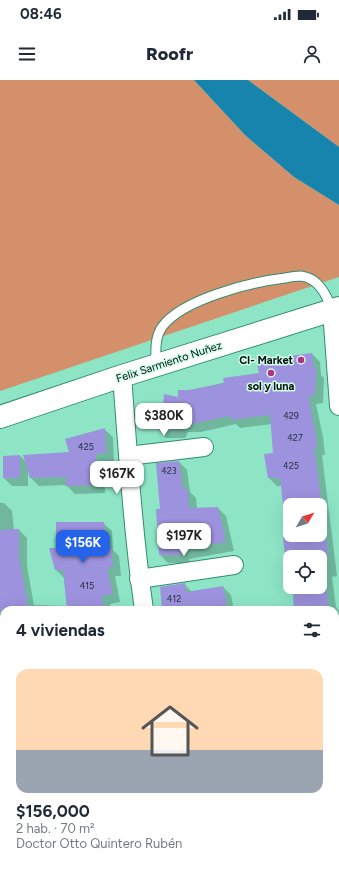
<!DOCTYPE html>
<html lang="es">
<head>
<meta charset="utf-8">
<style>
  :root { --surface:#fff; --page:#f6f6f7; --text:#1f2937; --muted:#747a83; --accent:#2563eb }
  body { margin:0; font-family:Figtree,sans-serif; background:var(--page); color:var(--text); height:100vh; display:flex; flex-direction:column; font-size:15px; white-space:nowrap }
  * { box-sizing:border-box; margin:0 }
  p { font-size:13px; color:var(--muted) }
  .icon { flex:none; width:22px; height:22px; fill:none; stroke:currentColor; stroke-width:2; stroke-linecap:round; stroke-linejoin:round }
  .map { position:relative; flex:1; overflow:hidden }
  .details { position:absolute; left:0px; top:526px; width:339px; height:268px; display:flex; flex-direction:column; background:var(--surface); border-radius:12px 12px 0 0; box-shadow:0 4px 16px #0002 }
  .details>* { flex:none }
  .needle { width:26px; rotate:51deg }
  .buttons { position:absolute; left:283px; top:418px; display:grid; gap:8px }
  .buttons a { display:grid; place-items:center; width:44px; height:44px; border-radius:8px; background:var(--surface); box-shadow:0 4px 16px #0002; font-size:20px }
  .price { position:absolute; translate:-50% -34px; padding:0 9px; border-radius:8px; background:#fff; color:#222; font-size:13px; line-height:26px; filter:drop-shadow(0 1px 2px #0008) }
  .price::after { content:''; position:absolute; left:50%; top:24px; width:12px; height:9px; margin-left:-6px; background:inherit; clip-path:polygon(0 0,100% 0,50% 100%) }
  .price.active { background:var(--accent); color:#fff }
  ul { padding:0; list-style:none }
  li { display:grid; align-content:center; gap:8px; height:212px; padding:0 16px }
  li span { display:grid; place-items:center; height:124px; border-radius:12px; color:#555 }
  li>.icon { margin-inline-start:auto }
  span .icon { width:72px; height:72px; fill:#fffc; stroke-width:1 }
  li b { font-size:17px }
  h2 { display:flex; justify-content:space-between; align-items:center; height:48px; padding:0 16px; font-size:17px }
  .status { display:flex; justify-content:space-between; align-items:center; height:28px; padding:0 20px; background:var(--surface); direction:ltr }
  .status svg { height:11px; fill:currentColor }
  header { display:flex; justify-content:space-between; align-items:center; height:52px; padding:0 16px; background:var(--surface); font-size:18px; font-weight:800 }
  .map>svg:first-child { display:block }
</style>
</head>
<body>
<div class="status"><b>08:46</b><svg viewBox="0 0 49 12"><path d="M0 12V9h3v3zM5 12V6h3v6zM10 12V3h3v9zM15 12V0h3v12zM26 1h20v11H26zM47 4h2v5h-2z"/></svg></div>
<header><svg class="icon" aria-label="menu" viewBox="0 0 24 24"><path d="M4 6h16M4 12h16M4 18h16"/></svg>Roofr<svg class="icon" aria-label="person" viewBox="0 0 24 24"><circle cx="12" cy="8" r="4"/><path d="M4 21q1-7 8-7t8 7"/></svg></header>
<div class="map">
<svg width="339" height="794" viewBox="0 0 339 794">
  <rect width="100%" height="100%" fill="#8de5c6"/>
  <!-- green -->
  <g fill="#d3906a">
    <polygon points="0,0 194,0 245,55 294,97 339,125 339,197 0,311"/>
    <polygon points="248,0 339,0 339,67"/>
  </g>
  <!-- water -->
  <polygon fill="#1684ac" points="194,0 248,0 339,67 339,125 294,97 245,55"/>
  <!-- shadow -->
  <g fill="#0003" fill-rule="evenodd">
    <path d="M312,274L320,282L321,295L324,298L323,323L316,324L323,357L325,375H322L337,496L332,497L336,527L339,531V601L335,602V530H294L293,507H320V477H290V494L288,492L284,458H287V429L284,426L282,406H277L269,398L266,375L274,374L272,344L240,348L236,344L201,352H188L185,358H166L158,349L164,327L179,319L189,311L260,294ZM290,425H320V455H290Z"/>
    <polygon points="104,349 113,357 114,381 104,382 105,413 75,414 66,405 39,406 30,397 28,391 28,406 12,406 4,398 4,377 20,376 26,382 70,373"/>
    <polygon points="179,382 187,390 190,412 196,418 197,429 218,428 226,436 234,471 189,479 190,483 168,483 160,475 161,430"/>
    <polygon points="0,423 4,423 12,431 14,450 19,450 27,458 27,486 34,525 67,526 64,498 56,490 57,469 103,443 112,451 113,470 119,476 121,496 115,496 120,522 110,524 111,530 4,530 4,645 0,620"/>
    <polygon points="184,504 192,512 223,507 231,515 234,530 163,530"/>
    <rect x="335" y="625" width="4" height="50"/>
    <rect x="335" y="720" width="4" height="45"/>
    <polygon points="0,730 4,730 4,786 0,782"/>
    <polygon points="339,786 339,794 241,794 302,790 335,790 335,787"/>
  </g>
  <!-- building -->
  <g fill="#9c92dd">
    <polygon points="312,273 314,288 316,288 315,315 309,316 314,348 315,348 317,367 314,367 322,425 283,425 280,398 268,398 264,374 273,373 270,335 231,340 230,336 192,344 180,344 177,350 157,350 158,327 163,326 164,314 178,317 178,310 189,310 224,303 223,298 259,293 257,284 289,277 289,276"/>
    <polygon points="105,348 106,373 96,374 97,405 65,406 67,397 30,398 23,375 69,372 65,359"/>
    <polygon points="20,375 20,398 3,398 3,376"/>
    <polygon points="179,381 183,409 188,409 189,428 218,427 226,462 181,470 182,475 159,475 156,429 160,429 156,383"/>
    <polygon points="56,442 104,442 106,467 111,467 113,488 107,488 113,514 102,516 104,530 67,530 63,490 55,490 49,468 56,468"/>
    <polygon points="19,449 19,477 29,530 0,530 0,450"/>
    <polygon points="286,455 326,455 328,477 285,477 283,457 286,457"/>
    <polygon points="185,503 186,512 223,506 228,530 162,530 160,507"/>
    <polygon points="293,507 326,507 329,530 294,530"/>
  </g>
  <g fill="none" stroke-linecap="round" stroke-linejoin="round">
    <defs>
      <path id="service" d="M156,286C156,273 154,259 162,247C182,219 252,202 285,198C290,197 296,196 301,196C319,198 327,216 332,230"/>
      <g id="minor">
        <polyline points="332,230 339,326"/>
        <path d="M122,296C128,374 133,452 144,530"/>
        <polyline points="128,376 204,367"/>
        <polyline points="139,499 234,485"/>
        <polyline points="170,794 170,790"/>
      </g>
      <polyline id="tertiary" points="0,337 122,296 339,228"/>
      <g id="secondary">
        <polyline points="335,772 339,772"/>
        <polyline points="74,794 115,790"/>
      </g>
    </defs>
    <!-- service casing -->
    <use href="#service" stroke="#318d72" stroke-width="11"/>
    <!-- minor casing -->
    <use href="#minor" stroke="#318d72" stroke-width="20"/>
    <!-- tertiary casing -->
    <use href="#tertiary" stroke="#318d72" stroke-width="24"/>
    <!-- secondary casing -->
    <use href="#secondary" stroke="#318d72" stroke-width="24"/>
    <!-- service -->
    <use href="#service" stroke="#fff" stroke-width="9"/>
    <!-- minor -->
    <use href="#minor" stroke="#fff" stroke-width="18"/>
    <!-- tertiary -->
    <use href="#tertiary" stroke="#fff" stroke-width="22"/>
    <!-- secondary -->
    <use href="#secondary" stroke="#c1f7e9" stroke-width="22"/>
  </g>
  <!-- markers -->
  <g fill="#b3327c" stroke="#d2fcec" stroke-width="1.5">
    <circle cx="301" cy="280" r="4"/>
    <circle cx="271" cy="293" r="4"/>
  </g>
  <g text-anchor="middle" dominant-baseline="central" stroke-width="3" stroke-linejoin="round" paint-order="stroke">
    <!-- number labels -->
    <g font-size="9" fill="#27303e">
      <text x="291" y="335">429</text>
      <text x="295" y="357">427</text>
      <text x="86" y="366">425</text>
      <text x="291" y="385">425</text>
      <text x="169" y="390">423</text>
      <text x="87" y="505">415</text>
      <text x="174" y="518">412</text>
    </g>
    <!-- poi labels -->
    <g font-size="11" font-weight="bold" fill="#001009" stroke="#d2fcec" text-anchor="end">
      <text x="293" y="280">CI- Market</text>
      <text x="271" y="306" text-anchor="middle">sol y luna</text>
    </g>
    <!-- street labels -->
    <g font-size="11" fill="#001009" stroke="#d2fcec">
      <text transform="translate(169 282) rotate(-18)">Felix Sarmiento Nuñez</text>
    </g>
  </g>
</svg>
<div class="buttons">
<a><svg class="needle" viewBox="-14 -14 28 28"><path d="M0-13l5 13h-10z" fill="#e53935"/><path d="M0 13l5-13h-10z" fill="#747a83"/></svg></a>
<a><svg class="icon" aria-label="locate" viewBox="0 0 24 24"><circle cx="12" cy="12" r="6"/><path d="M12 2v4M12 18v4M2 12h4M18 12h4"/></svg></a>
</div>
<b class="price" style="left:164px;top:357px">$380K</b>
<b class="price" style="left:117px;top:415px">$167K</b>
<b class="price" style="left:184px;top:477px">$197K</b>
<b class="price active" style="left:83px;top:484px">$156K</b>
<section class="details">
<h2>4 viviendas<svg class="icon" aria-label="filters" viewBox="0 0 24 24"><path d="M4 7h16M4 17h16"/><circle cx="9" cy="7" r="2"/><circle cx="15" cy="17" r="2"/></svg></h2>
<ul>
<li><span style="background:linear-gradient(#ffd9b3 65%,#9aa5b1 0)"><svg class="icon" aria-label="home" viewBox="0 0 24 24"><path d="M3 11l9-7 9 7M6 9v11h12V9"/></svg></span><div><b>$156,000</b><p>2 hab. · 70 m²</p><p>Doctor Otto Quintero Rubén</p></div></li>
</ul>
</section>
</div>
</body>
</html>
